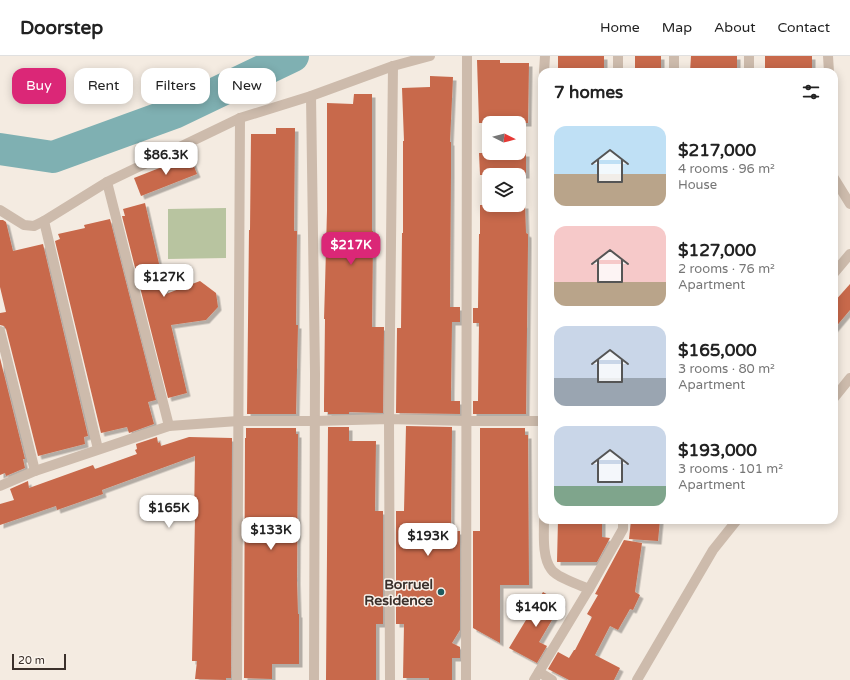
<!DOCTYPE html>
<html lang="en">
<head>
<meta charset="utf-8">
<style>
  :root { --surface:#fff; --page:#f6f6f6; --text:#222; --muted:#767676; --line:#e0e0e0; --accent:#db2777 }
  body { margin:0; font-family:"Varela Round",sans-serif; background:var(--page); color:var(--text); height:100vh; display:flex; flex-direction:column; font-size:15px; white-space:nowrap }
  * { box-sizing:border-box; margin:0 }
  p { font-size:13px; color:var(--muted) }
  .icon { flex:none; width:22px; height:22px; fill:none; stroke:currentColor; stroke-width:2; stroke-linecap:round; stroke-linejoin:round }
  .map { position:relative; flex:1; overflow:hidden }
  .side { position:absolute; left:538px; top:12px; width:300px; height:456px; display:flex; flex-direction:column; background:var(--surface); border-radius:12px; box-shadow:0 2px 10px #0003 }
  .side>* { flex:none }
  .banner { position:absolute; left:12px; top:12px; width:380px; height:36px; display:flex; gap:8px }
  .needle { width:26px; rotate:96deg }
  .fabs { position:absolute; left:482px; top:60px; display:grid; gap:8px }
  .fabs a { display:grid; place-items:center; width:44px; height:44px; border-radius:8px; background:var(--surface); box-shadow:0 2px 10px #0003; font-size:20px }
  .scale { position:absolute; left:12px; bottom:10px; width:54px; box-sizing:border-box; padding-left:4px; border:2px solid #3b302b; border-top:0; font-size:11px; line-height:14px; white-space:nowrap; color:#3b302b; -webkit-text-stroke:3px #fbf5ee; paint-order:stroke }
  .price { position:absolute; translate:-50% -34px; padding:0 9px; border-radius:8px; background:#fff; color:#222; font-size:13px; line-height:26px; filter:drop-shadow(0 1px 2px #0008) }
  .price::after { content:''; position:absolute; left:50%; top:24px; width:12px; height:9px; margin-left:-6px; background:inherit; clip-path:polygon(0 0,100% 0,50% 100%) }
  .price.on { background:var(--accent); color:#fff }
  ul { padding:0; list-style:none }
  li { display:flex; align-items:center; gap:12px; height:100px; padding:0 16px }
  li span { display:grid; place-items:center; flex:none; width:112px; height:80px; border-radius:12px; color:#555 }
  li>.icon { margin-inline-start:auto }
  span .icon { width:48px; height:48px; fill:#fffc; stroke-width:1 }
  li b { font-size:17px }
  h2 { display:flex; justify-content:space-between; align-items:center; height:48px; padding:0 16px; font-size:17px }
  .pill { padding:0 14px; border-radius:12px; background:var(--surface); box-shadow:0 2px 10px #0003; font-size:14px; line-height:36px }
  .pill.on { background:var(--accent); color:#fff }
  header { display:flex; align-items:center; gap:24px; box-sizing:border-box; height:56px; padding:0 20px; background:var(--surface); border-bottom:1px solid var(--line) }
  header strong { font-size:19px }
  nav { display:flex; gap:22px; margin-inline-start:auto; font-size:14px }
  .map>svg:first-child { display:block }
</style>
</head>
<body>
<header>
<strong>Doorstep</strong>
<nav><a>Home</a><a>Map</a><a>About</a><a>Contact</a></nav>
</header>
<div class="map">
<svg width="850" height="624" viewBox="0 0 850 624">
  <defs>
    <filter id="shadow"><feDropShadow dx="3.5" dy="3.5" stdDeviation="0" flood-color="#0004"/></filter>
  </defs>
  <rect width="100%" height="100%" fill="#f4ebe1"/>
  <!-- green -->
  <polygon fill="#b8c4a0" points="226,152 226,202 168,203 168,153"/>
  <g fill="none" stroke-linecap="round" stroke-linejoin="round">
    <!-- river -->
    <polyline stroke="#7fb0b2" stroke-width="32" points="0,93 53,101 174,57 293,0"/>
  </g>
  <!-- building -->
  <g fill="#c8694b" filter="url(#shadow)">
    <rect x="558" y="0" width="46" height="16"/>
    <rect x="635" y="0" width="26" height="16"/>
    <polygon points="691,0 737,0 737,16 690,16"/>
    <rect x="765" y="0" width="47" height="16"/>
    <polygon points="477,4 500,4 500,7 529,7 528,67 479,67"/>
    <polygon points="430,20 453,21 450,86 451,86 451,117 450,251 460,251 460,266 452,266 451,335 451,345 460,345 460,358 396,357 397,272 401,272 402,177 403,177 403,85 404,85 402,32 430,31"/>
    <polygon points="354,38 372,38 372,175 373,175 373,186 372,271 384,271 383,357 349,356 349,358 328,358 328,356 324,356 324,346 325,263 324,263 325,230 327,155 327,47 353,48"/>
    <polygon points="276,72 295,72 294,175 297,175 296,269 298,269 296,358 247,358 249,174 250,174 251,78 276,78"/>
    <polygon points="479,97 526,97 526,119 480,119"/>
    <polygon points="190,100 197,118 141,140 134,122"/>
    <polygon points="145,147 166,238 200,225 216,237 218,251 206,264 171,269 187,337 168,342 122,160 125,160 123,153"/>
    <polygon points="480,149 525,149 526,177 528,178 528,188 526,358 473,358 473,345 478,345 479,267 473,267 473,252 478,252 479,178 480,178"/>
    <polygon points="110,163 156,344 148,346 154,368 129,377 127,371 101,377 55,185 60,183 58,178 85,172 84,169"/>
    <polygon points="0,164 3,164 6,166 13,195 43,188 88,380 84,381 85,388 38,400 6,273 4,270 0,269 0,257 6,256 0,231"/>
    <polygon points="850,228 850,254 834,273 834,246"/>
    <polygon points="0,302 25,403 23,403 25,412 6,420 5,417 0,419"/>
    <polygon points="406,370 452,371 451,474 453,474 453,475 460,475 460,574 452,587 460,591 460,602 452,602 452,624 429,624 429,622 403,622 404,568 396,568 396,455 404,455"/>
    <polygon points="328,371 349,371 349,385 376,385 375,455 383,455 383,568 376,568 376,624 326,624"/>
    <polygon points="246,372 296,372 296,378 298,378 297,525 298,558 299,558 299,608 272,608 272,623 244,622 245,382 246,382"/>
    <polygon points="480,372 525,372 525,379 528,379 529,529 500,529 500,587 473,572 473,475 480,475"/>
    <polygon points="157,381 158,387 160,386 161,390 189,381 232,382 231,622 226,622 226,624 195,623 197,605 192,605 195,462 194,462 195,400 102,434 103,438 57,454 56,450 0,469 0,448 14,444 10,433 28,425 29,432 93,409 95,413 137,398 135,394 137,393 136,388"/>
    <polygon points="558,464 602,464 602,481 610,482 597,506 557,506"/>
    <polygon points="631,464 660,464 658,485 629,483"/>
    <polygon points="624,484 642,487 635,536 640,539 633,554 630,553 618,574 610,570 595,599 620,612 614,624 569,624 548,613 558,596 569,602 574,594 575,594 592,561 587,558 598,539 595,538"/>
    <polygon points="543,536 562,547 539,586 547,590 537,607 509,592"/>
  </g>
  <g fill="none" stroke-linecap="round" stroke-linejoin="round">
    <!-- minor -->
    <g stroke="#cdbbac" stroke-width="10">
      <polyline points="618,0 618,16"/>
      <polyline points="674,0 674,16"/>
      <polyline points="828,0 829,16"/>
      <polyline points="544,16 545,0"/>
      <polyline points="749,16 749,0"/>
      <polyline points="311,40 315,317 314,624"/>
      <polyline points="834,122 850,148"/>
      <polyline points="107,126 169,370"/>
      <polyline points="0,154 24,169 34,170 44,165 107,126 240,62 311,40 393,10 430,0"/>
      <polyline points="44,165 98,393"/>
      <polyline points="834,217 850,198"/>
      <polyline points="0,275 35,415"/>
      <polyline points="0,430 35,415 169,370 238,365 315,365 389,363 466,365 542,365"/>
      <path d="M544,464C544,478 542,501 551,513C556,521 579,529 589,533"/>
      <polyline points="539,616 552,624"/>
      <polyline points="237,624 240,62"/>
      <polyline points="390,624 389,363 393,10"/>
      <polyline points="466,624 467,0"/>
      <polyline points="534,624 589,533 623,473 623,464"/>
    </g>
    <!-- tertiary -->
    <g stroke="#cdbbac" stroke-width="10">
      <polyline points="834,342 850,322"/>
      <polyline points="637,624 713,494 737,464"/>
    </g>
  </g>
  <!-- markers -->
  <circle fill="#1f5a5e" stroke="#fbf5ee" stroke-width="1.5" cx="441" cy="536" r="4"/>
  <g text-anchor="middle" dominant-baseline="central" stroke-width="3" stroke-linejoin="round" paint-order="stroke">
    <!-- poi labels -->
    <g font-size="14" font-weight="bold" fill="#3b302b" stroke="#fbf5ee" text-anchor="end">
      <text x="433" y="528">Borruel<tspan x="433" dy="16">Residence</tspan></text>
    </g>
  </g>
</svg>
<div class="fabs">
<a><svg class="needle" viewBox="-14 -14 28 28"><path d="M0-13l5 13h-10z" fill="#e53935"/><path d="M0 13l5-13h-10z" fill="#767676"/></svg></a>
<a><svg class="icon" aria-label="layers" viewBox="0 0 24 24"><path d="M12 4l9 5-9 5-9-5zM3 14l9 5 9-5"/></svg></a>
</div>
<div class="scale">20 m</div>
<b class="price" style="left:166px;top:120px">$86.3K</b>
<b class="price on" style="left:351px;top:210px">$217K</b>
<b class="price" style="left:164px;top:242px">$127K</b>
<b class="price" style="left:169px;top:473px">$165K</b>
<b class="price" style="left:271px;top:495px">$133K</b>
<b class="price" style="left:428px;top:501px">$193K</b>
<b class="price" style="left:536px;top:572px">$140K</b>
<div class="banner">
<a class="pill on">Buy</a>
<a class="pill">Rent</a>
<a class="pill">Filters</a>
<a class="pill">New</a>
</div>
<section class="side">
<h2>7 homes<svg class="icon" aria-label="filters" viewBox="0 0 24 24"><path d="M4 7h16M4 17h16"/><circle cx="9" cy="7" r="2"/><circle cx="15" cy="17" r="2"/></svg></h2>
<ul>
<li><span style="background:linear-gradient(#bfe0f5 60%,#b9a48a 0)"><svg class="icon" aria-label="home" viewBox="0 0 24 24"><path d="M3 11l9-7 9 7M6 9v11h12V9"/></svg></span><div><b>$217,000</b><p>4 rooms · 96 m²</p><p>House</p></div></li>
<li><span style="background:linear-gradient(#f6c9c9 70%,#b9a48a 0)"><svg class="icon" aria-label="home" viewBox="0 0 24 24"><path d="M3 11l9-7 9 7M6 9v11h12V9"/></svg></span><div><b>$127,000</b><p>2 rooms · 76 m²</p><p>Apartment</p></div></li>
<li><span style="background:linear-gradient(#c9d6e8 65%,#9aa5b1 0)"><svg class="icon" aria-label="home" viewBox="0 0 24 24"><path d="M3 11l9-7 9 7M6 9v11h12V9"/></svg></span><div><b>$165,000</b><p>3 rooms · 80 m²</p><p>Apartment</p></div></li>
<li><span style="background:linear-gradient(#c9d6e8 75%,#7fa58c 0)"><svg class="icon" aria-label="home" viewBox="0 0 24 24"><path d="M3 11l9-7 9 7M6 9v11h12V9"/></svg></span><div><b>$193,000</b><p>3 rooms · 101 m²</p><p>Apartment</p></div></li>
</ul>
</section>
</div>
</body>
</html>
